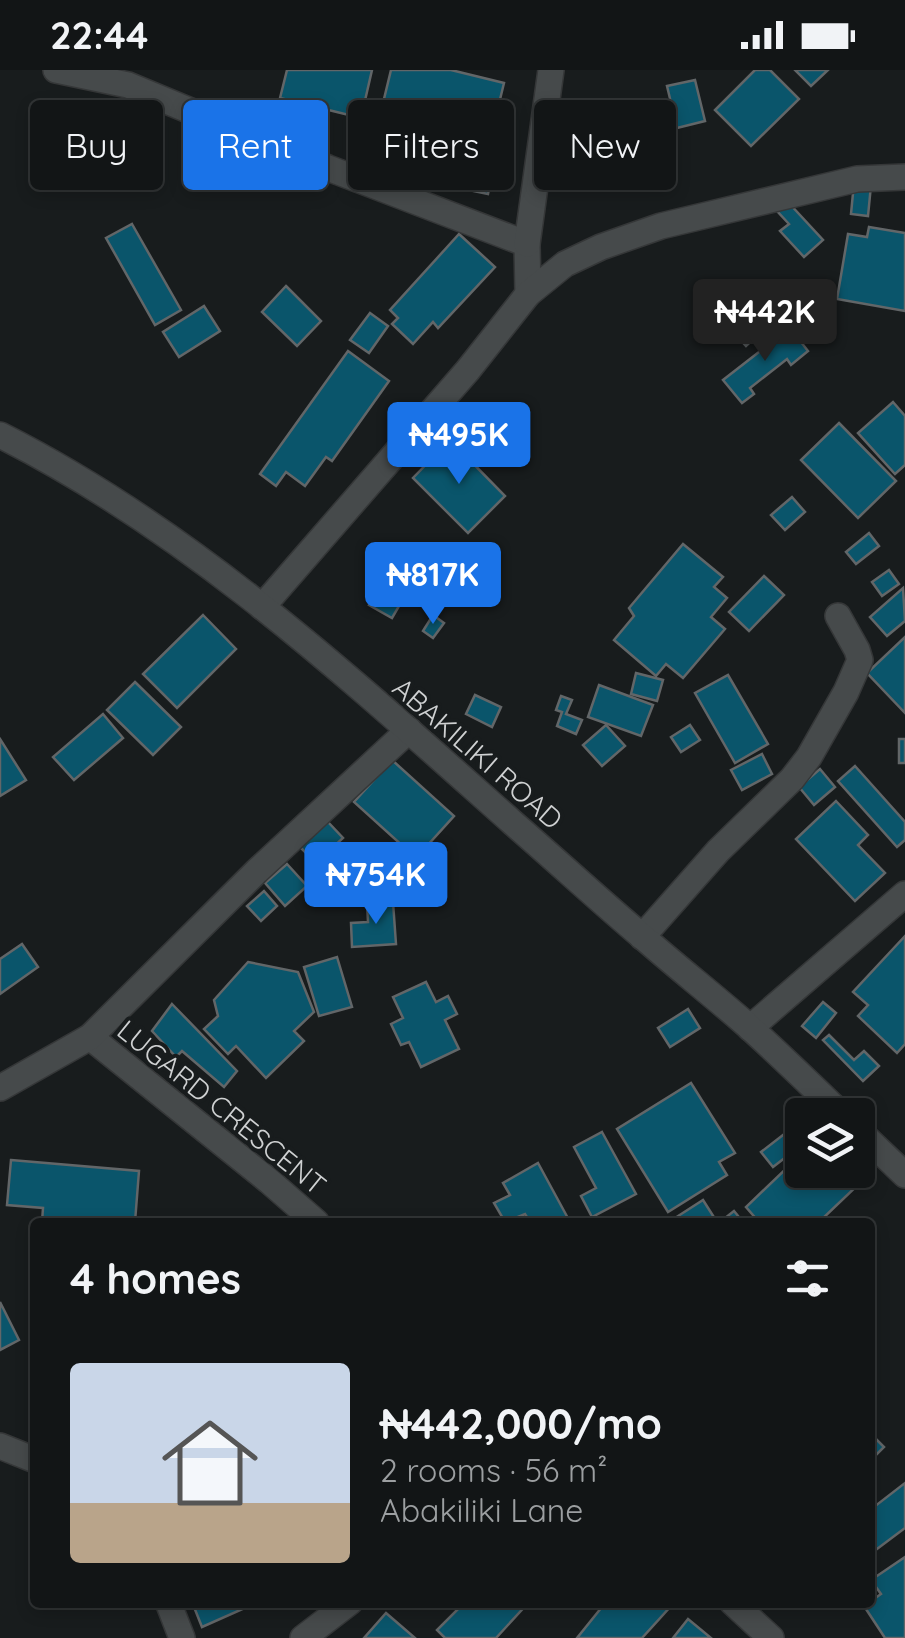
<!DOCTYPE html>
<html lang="en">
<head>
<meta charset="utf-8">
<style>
  :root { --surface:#121516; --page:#1b1e1f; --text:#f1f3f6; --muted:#9c9fa1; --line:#313435; --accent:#1a73e8 }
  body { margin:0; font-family:Quicksand,sans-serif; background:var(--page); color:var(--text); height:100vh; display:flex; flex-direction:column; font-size:38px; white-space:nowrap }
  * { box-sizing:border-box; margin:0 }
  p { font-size:32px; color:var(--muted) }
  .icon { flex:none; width:55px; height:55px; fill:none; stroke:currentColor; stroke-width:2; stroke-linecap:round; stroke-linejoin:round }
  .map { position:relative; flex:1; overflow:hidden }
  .details { position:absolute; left:30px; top:1148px; width:845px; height:390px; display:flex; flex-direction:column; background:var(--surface); border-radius:10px; box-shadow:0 5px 15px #0003,0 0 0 2px var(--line) }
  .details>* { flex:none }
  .banner { position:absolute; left:30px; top:30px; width:845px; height:90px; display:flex; gap:20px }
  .fabs { position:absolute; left:785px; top:1028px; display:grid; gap:20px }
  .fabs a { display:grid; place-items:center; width:90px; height:90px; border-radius:10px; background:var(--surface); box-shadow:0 5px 15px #0003,0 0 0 2px var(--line); font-size:50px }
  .price { position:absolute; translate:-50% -85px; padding:0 22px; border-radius:10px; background:var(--accent); color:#fff; font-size:32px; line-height:65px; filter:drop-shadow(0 2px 5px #0008) }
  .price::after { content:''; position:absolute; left:50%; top:60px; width:30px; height:22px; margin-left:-15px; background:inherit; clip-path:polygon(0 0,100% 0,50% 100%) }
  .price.current { background:#222; color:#fff }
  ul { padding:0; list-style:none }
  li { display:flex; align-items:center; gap:30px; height:250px; padding:0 40px }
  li+li { border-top:2px solid var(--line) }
  li span { display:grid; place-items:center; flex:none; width:280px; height:200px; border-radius:10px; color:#555 }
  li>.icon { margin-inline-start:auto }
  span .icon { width:120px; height:120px; fill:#fffc; stroke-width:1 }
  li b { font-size:42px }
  h2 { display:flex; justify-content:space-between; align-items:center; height:120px; padding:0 40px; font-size:42px }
  .chip { padding:0 35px; border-radius:10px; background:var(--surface); box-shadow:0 5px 15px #0003,0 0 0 2px var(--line); font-size:35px; line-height:90px }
  .chip.current { background:var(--accent); color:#fff }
  .status { display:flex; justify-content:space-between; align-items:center; height:70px; padding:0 50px; background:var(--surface); direction:ltr }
  .status svg { height:28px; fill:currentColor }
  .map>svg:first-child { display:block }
</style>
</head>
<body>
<div class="status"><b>22:44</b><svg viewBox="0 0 49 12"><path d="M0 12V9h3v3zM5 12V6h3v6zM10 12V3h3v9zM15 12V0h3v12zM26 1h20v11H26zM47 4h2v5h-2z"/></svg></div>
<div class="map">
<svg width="905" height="1568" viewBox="0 0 905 1568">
  <rect width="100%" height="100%" fill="#181c1d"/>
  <!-- building -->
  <g fill="#0a556b" stroke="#626668" stroke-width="2.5">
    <polygon points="287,0 372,0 361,48 280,28"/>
    <polygon points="391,0 451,0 504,13 487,83 453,74 457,57 422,48 417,72 376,62"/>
    <polygon points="755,0 770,0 799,29 751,76 715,40"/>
    <polygon points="795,0 828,0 811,16"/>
    <polygon points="695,10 705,51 677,58 667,16"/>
    <polygon points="55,57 86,77 73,97 42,77"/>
    <polygon points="469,99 492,104 488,124 464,119"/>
    <polygon points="854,113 871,115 868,146 851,144"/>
    <polygon points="787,131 823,170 804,187 780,161 789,154 777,141"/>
    <polygon points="132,154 181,240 155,255 106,168"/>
    <polygon points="869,157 905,163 905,241 837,229 848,164 867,167"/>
    <polygon points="459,164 495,197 438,258 433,252 413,274 392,254 398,248 390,240"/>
    <polygon points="286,216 321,251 297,276 262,242"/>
    <polygon points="204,236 220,261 179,287 163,262"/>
    <polygon points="370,243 388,256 369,283 350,270"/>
    <polygon points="748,252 760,263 746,276 735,264"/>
    <polygon points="790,258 808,281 791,295 787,289 750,318 754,324 742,333 723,310"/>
    <polygon points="348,281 389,311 332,391 326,387 305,416 286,402 276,416 260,404"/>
    <polygon points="893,332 905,346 905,395 895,404 858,363"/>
    <polygon points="839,353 896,411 858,448 801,390"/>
    <polygon points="450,370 505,426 468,463 413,408"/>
    <polygon points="792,427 805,442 785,460 771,445"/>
    <polygon points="869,463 879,476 856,494 846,482"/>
    <polygon points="683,474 723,507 714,517 727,528 711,547 725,559 683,608 666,594 656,606 614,570 634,546 629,538"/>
    <polygon points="889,500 899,514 882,526 872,512"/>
    <polygon points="764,506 784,525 749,561 729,542"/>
    <polygon points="379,518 402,531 392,548 369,535"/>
    <polygon points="903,518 905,551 887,566 870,547"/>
    <polygon points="203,545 236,579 177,638 143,604"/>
    <polygon points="433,545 444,553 433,568 423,561"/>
    <polygon points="905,567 905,643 867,603"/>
    <polygon points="636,603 663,610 657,631 631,624"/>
    <polygon points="728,605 768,674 735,693 695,623"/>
    <polygon points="135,612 181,657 153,685 107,640"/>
    <polygon points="599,615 653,635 641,666 588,647"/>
    <polygon points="475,625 501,637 492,657 466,644"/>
    <polygon points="561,626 572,630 566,644 582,650 576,664 557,656 562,642 556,640"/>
    <polygon points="103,644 123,668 74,710 53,687"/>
    <polygon points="606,655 625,676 602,696 583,675"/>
    <polygon points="690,655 700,670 681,682 671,667"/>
    <polygon points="0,669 26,710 0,726"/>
    <rect x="899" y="669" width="6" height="24"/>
    <polygon points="762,684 772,704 742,720 731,700"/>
    <polygon points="392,690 454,746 416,788 354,732"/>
    <polygon points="855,696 905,752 905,770 897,777 838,711"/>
    <polygon points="820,699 835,717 814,735 799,717"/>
    <polygon points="836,731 868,765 858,775 885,803 855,831 796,769"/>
    <polygon points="328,752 343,768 316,793 300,777"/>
    <polygon points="287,794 307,816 285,836 265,813"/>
    <polygon points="264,821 277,836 261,851 247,836"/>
    <polygon points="393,832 396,874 352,877 351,853 368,852 367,833"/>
    <polygon points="905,866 905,974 897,983 858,946 868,935 853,922"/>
    <polygon points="22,874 38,897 0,924 0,889"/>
    <polygon points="337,887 352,937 319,946 304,897"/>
    <polygon points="248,892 298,902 314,942 294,961 304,971 266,1008 236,976 228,984 204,959 218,946 214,930"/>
    <polygon points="426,912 436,932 448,926 457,944 445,950 459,979 421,997 409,972 401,975 391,954 403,948 393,927"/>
    <polygon points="823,932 836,943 816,968 802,956"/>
    <polygon points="172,934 237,1001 224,1017 182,981 176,987 152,961"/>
    <polygon points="688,939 700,958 670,977 658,958"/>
    <polygon points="829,965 854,990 864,981 879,996 863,1011 823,970"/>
    <polygon points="691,1013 735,1083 719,1092 727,1105 668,1142 617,1059"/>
    <polygon points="602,1062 636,1124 592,1147 581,1126 596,1118 574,1077"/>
    <polygon points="783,1065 795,1080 773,1097 761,1082"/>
    <polygon points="11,1090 139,1101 135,1152 42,1152 43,1138 7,1135"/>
    <polygon points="793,1092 812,1112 824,1100 849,1100 861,1112 819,1152 759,1152 746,1137"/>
    <polygon points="538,1093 570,1152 530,1152 525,1144 505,1152 494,1133 510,1125 503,1113"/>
    <polygon points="703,1130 717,1152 678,1152 675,1148"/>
    <polygon points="734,1141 743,1152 720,1152"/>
    <polygon points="0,1232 19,1270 0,1280"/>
    <polygon points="870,1363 884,1377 870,1391"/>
    <polygon points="905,1413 905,1458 877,1479 870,1469 870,1440"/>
    <polygon points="905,1487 905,1568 885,1568 864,1536 881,1524 871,1510"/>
    <polygon points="192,1532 254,1532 254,1534 202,1557"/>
    <polygon points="465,1532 529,1532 496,1568 445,1568 437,1560"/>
    <polygon points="606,1532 667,1532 671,1536 642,1568 577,1568"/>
    <polygon points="386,1543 415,1568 364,1568"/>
    <polygon points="688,1549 711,1568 673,1568"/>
  </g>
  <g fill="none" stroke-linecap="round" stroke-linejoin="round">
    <defs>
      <g id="minor">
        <polyline points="56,0 128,15 328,98 527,174 528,224"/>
        <polyline points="527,174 551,0"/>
        <polyline points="262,537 468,300 528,224 565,194 601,177 661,156 857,109 905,107"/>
        <polyline points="642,867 718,781 792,709 809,687 846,622 860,590 857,580 838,546"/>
        <polyline points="750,958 905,824"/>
        <polyline points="90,967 269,1111 316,1152"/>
        <polyline points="0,1018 90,967 257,801 409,660"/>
        <polyline points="0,1376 35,1390"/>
        <polyline points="168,1532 182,1568"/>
        <polyline points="732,1532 771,1568"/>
        <polyline points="303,1568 350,1532"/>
      </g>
      <g id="secondary">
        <path d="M0,365C193,462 353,611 513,753C557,791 600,831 644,868C678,898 714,926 748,956C780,985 811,1015 842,1045"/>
        <polyline points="858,1060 905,1105"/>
      </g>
    </defs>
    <!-- minor casing -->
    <use href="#minor" stroke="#353738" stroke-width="28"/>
    <!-- secondary casing -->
    <use href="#secondary" stroke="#353738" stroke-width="28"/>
    <!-- minor -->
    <use href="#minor" stroke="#464a4b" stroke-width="25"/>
    <!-- secondary -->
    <use href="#secondary" stroke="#464a4b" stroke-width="25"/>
  </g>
  <g text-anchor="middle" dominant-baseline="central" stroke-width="8" stroke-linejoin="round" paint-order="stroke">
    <!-- street labels -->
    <g font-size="28" fill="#cfd1d2" stroke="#181c1d">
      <text transform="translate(478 683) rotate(41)">ABAKILIKI ROAD</text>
      <text transform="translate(222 1037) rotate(39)">LUGARD CRESCENT</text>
    </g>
  </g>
</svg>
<div class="fabs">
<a><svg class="icon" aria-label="layers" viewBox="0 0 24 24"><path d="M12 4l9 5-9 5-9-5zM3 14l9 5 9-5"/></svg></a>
</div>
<b class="price current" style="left:765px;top:294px">₦442K</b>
<b class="price" style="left:459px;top:417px">₦495K</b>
<b class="price" style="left:433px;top:557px">₦817K</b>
<b class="price" style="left:376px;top:857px">₦754K</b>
<div class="banner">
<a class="chip">Buy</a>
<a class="chip current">Rent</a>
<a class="chip">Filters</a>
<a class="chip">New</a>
</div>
<section class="details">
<h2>4 homes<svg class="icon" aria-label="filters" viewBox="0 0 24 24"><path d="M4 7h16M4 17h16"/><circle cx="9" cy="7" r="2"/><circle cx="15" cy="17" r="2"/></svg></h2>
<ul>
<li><span style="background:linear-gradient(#c9d6e8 70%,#b9a48a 0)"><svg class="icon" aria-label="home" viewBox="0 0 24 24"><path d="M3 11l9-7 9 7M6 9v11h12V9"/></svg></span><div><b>₦442,000/mo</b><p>2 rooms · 56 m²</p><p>Abakiliki Lane</p></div></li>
</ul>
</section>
</div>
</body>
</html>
